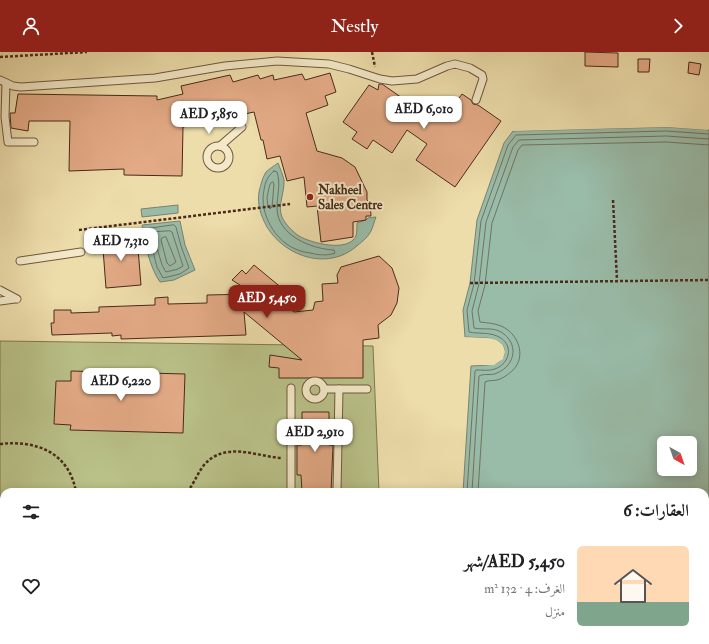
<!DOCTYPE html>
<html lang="ar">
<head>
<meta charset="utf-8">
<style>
  :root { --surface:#fff; --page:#f6f6f6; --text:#202124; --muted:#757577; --line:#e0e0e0; --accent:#8f2418 }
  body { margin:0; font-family:"IM FELL Double Pica",Amiri,serif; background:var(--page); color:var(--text); direction:rtl; height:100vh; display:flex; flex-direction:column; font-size:15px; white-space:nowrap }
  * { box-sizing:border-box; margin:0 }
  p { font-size:13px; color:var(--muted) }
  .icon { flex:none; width:22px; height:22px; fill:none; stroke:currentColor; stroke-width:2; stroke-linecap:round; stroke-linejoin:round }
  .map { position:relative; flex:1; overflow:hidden; direction:ltr }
  .side { position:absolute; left:0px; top:436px; width:709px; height:156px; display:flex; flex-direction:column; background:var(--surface); border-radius:12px 12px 0 0; box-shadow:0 2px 10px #0003; direction:rtl }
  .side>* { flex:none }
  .needle { width:26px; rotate:140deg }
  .fabs { position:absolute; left:657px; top:384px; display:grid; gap:8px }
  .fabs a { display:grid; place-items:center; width:40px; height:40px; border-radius:6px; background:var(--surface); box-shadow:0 2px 10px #0003; font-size:20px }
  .price { position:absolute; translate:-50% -34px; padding:0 9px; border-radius:8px; background:#fff; color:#222; font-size:13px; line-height:26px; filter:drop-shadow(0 1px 2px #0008) }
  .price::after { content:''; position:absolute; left:50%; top:24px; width:12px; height:9px; margin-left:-6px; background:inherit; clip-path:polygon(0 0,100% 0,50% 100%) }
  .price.selected { background:var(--accent); color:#fff }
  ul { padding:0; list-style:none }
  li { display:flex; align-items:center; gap:12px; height:100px; padding:0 20px }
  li+li { border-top:1px solid var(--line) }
  li span { display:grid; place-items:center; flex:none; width:112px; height:80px; border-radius:6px; color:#555 }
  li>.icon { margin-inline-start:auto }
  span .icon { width:48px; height:48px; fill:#fffc; stroke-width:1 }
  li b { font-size:17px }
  h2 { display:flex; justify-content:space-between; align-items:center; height:48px; padding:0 20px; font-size:17px }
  header { display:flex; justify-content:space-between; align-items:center; height:52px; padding:0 20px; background:var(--accent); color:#fff; font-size:18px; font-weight:600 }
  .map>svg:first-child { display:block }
</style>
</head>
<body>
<header><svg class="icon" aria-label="forward" viewBox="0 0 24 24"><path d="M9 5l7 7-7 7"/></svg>Nestly<svg class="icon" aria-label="person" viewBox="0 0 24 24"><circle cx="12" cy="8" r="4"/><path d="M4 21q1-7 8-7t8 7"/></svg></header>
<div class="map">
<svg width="709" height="592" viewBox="0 0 709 592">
  <rect width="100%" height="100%" fill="#edddab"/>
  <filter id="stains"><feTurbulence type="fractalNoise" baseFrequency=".005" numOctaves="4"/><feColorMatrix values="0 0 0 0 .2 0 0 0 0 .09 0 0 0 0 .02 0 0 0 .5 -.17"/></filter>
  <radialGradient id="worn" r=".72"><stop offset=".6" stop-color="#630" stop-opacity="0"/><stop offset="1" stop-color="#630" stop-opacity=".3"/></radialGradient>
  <!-- green -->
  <polygon fill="#b9c188" stroke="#817651" points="0,289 373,294 379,440 4,440 4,588 384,588 385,592 0,592"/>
  <!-- water -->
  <g fill="#99bca9" stroke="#798270" fill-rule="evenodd">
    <path d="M667,75L709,78V592H478L477,588H705V440H463L471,314C486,313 510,315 503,293L488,286L465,285L463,258L470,231L477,168L504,91L513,79ZM664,391H690V417H664Z"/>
    <path d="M278,111C280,116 283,123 284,128C285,140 277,154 282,165C285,172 293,180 299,184C311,191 348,201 356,184C357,180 357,175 357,171L366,168L368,166L376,165C374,170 373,175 371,179C368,185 363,189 358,193C330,219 286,206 267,175C261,164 257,153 259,140C261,133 262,126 266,120C269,117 274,114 278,111Z"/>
    <polygon points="178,153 178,161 142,165 141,157"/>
    <path d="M180,169L185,193L195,218L174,228L160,230C149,214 145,191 142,173Z"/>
  </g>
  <!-- pier -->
  <g fill="#edddab">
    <polygon points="667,73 707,76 708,78 667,75 513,79 514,77"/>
    <polygon points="463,285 488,286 496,288 503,293 505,300 503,307 494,313 469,313 493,311 501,305 503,300 501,294 495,290 488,288 465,287"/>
  </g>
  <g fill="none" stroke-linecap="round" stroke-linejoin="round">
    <!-- shore -->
    <g stroke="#717362" stroke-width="1">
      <path d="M274,119L277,120C281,132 277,143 277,156C277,183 311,197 334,198L335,201C327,204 318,203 310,201C306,200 302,200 298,198C275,190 259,161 264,138C265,130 268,124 274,119Z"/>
      <polygon points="273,130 274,132 272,155 270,157 268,155 267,145 270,132"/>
      <polygon points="174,173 176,175 181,194 189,216 180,222 163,226 157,215 147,177"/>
      <polygon points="170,179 172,180 183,214 178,217 166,220 162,213 153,182 154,180"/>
      <polygon points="166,185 176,210 170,214 167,211 161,188 162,186"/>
      <path d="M467,440L475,319L476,318C482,318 490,319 495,317C511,311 514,291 497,284C488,280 478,282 469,280L467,258L474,232L481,169L508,93L516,83L666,79L709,82"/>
      <path d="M472,440L479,324C484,321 492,324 497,321C516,313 519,291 501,280C493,275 483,278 474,276L472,259L479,232L486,170L513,95L519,88L666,84L709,87"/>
      <path d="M478,440L485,330C489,328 492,329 497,328C502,327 509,322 513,318C527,304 518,281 501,274C494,271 487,271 480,270L478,259L485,233L492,171L518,98L522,93L666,90L709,93"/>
    </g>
  </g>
  <!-- building -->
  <g fill="#e3aa86" stroke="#492a1a">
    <polygon points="585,0 618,1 618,15 585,14"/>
    <polygon points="638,7 650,7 649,20 638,20"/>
    <polygon points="689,10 701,12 699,23 688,21"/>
    <polygon points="330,21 336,40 325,44 328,53 306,61 317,99 342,106 355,115 367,140 367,148 370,151 371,164 366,164 366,168 353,170 353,185 321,190 317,154 307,155 304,125 287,129 280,104 267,107 263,88 261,88 254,60 183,75 182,124 124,123 124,117 69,119 70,69 29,69 28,79 11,76 10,61 15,61 18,42 157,44 157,48 183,42 181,34 230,23 233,30 258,23 260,27 273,23 274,28 302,22 305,28"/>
    <polygon points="379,32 382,32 415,55 420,49 445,66 462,42 471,48 473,52 478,53 501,69 455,135 416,108 427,92 407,78 392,101 373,88 367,97 352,87 357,80 343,70 369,33 378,38"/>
    <polygon points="102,184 112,184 112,187 137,184 141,233 106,236"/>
    <polygon points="379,204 392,216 399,236 397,251 391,263 378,273 379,286 363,288 363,326 279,326 279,316 269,315 270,303 302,308 244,260 246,283 121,287 121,283 112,284 112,281 52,283 51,271 54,271 54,258 71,258 71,261 99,260 99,255 155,253 155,246 168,245 168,252 207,251 207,243 254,242 232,228 242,218 246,222 254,213 289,242 282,250 294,260 313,258 315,250 323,249 322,232 338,231 337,223 341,215"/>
    <polygon points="71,319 185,322 183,381 70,378 71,373 54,372 56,329 71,329"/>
    <polygon points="302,360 329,360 329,393 333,393 331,440 302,440 301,423 297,423 297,393 302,393"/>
  </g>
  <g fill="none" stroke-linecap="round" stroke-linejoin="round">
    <defs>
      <g id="service">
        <polyline points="0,28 13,34 21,35 155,26 225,14 277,9 329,12 349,17 380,27 392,29 417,27 447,14 455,12 470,16 482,23 483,27 476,48"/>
        <polyline points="6,31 5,65 8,90 34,90"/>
        <polyline points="220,94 242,75"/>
        <circle cx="218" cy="105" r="11"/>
        <polyline points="20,209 81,200"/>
        <polyline points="0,238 17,247"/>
        <polyline points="0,249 15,247"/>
        <circle cx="315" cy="338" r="9"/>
        <polyline points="324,337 367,337"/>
        <polyline points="291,440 291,336"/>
        <polyline points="337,440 339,337"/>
      </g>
    </defs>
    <!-- service casing -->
    <use href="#service" stroke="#72573e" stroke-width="9"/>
    <!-- path -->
    <g stroke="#492a1a" stroke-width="2.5" stroke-dasharray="3 2" stroke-linecap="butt">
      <polyline points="372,0 375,15"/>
      <polyline points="0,5 87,0"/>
      <polyline points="613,148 617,228"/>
      <polyline points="79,178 290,152"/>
      <polyline points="470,231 709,228"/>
      <path d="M0,392C36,388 69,400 76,440"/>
      <path d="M187,440C194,432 197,422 204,413C225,389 255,404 281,406"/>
      <polyline points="92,588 92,592"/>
      <polyline points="93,592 98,588"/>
    </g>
    <!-- service -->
    <use href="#service" stroke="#f3e9c8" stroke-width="7"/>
  </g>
  <!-- markers -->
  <circle fill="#8f2418" stroke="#f3e9c8" stroke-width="1.5" cx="310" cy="145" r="4"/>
  <g text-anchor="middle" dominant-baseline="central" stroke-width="4" stroke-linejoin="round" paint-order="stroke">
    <!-- poi labels -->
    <g font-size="13" font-weight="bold" fill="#492a1a" stroke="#f3e9c8" text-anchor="start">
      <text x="318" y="138">Nakheel<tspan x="318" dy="15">Sales Centre</tspan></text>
    </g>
  </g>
  <rect width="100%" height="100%" filter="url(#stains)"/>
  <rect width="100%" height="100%" fill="url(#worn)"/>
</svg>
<div class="fabs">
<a><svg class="needle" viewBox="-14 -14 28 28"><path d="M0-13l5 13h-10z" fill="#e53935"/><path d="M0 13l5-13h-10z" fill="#757577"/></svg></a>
</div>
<b class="price" style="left:424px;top:78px">AED 6,010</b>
<b class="price" style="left:209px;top:83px">AED 5,850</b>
<b class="price" style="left:121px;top:210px">AED 7,310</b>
<b class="price selected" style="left:267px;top:267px">AED 5,450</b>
<b class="price" style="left:121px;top:350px">AED 6,220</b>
<b class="price" style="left:315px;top:401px">AED 2,910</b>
<section class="side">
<h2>العقارات: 6<svg class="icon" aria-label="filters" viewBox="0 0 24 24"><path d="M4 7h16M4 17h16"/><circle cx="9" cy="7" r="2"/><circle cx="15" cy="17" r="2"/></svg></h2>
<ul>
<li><span style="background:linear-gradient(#ffd9b3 70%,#7fa58c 0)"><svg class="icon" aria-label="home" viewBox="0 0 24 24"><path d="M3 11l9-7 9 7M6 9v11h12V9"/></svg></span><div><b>AED 5,450/شهر</b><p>الغرف: 4 · 132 m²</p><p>منزل</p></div><svg class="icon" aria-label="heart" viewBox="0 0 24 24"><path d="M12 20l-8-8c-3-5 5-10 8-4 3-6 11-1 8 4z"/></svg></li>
</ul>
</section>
</div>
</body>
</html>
